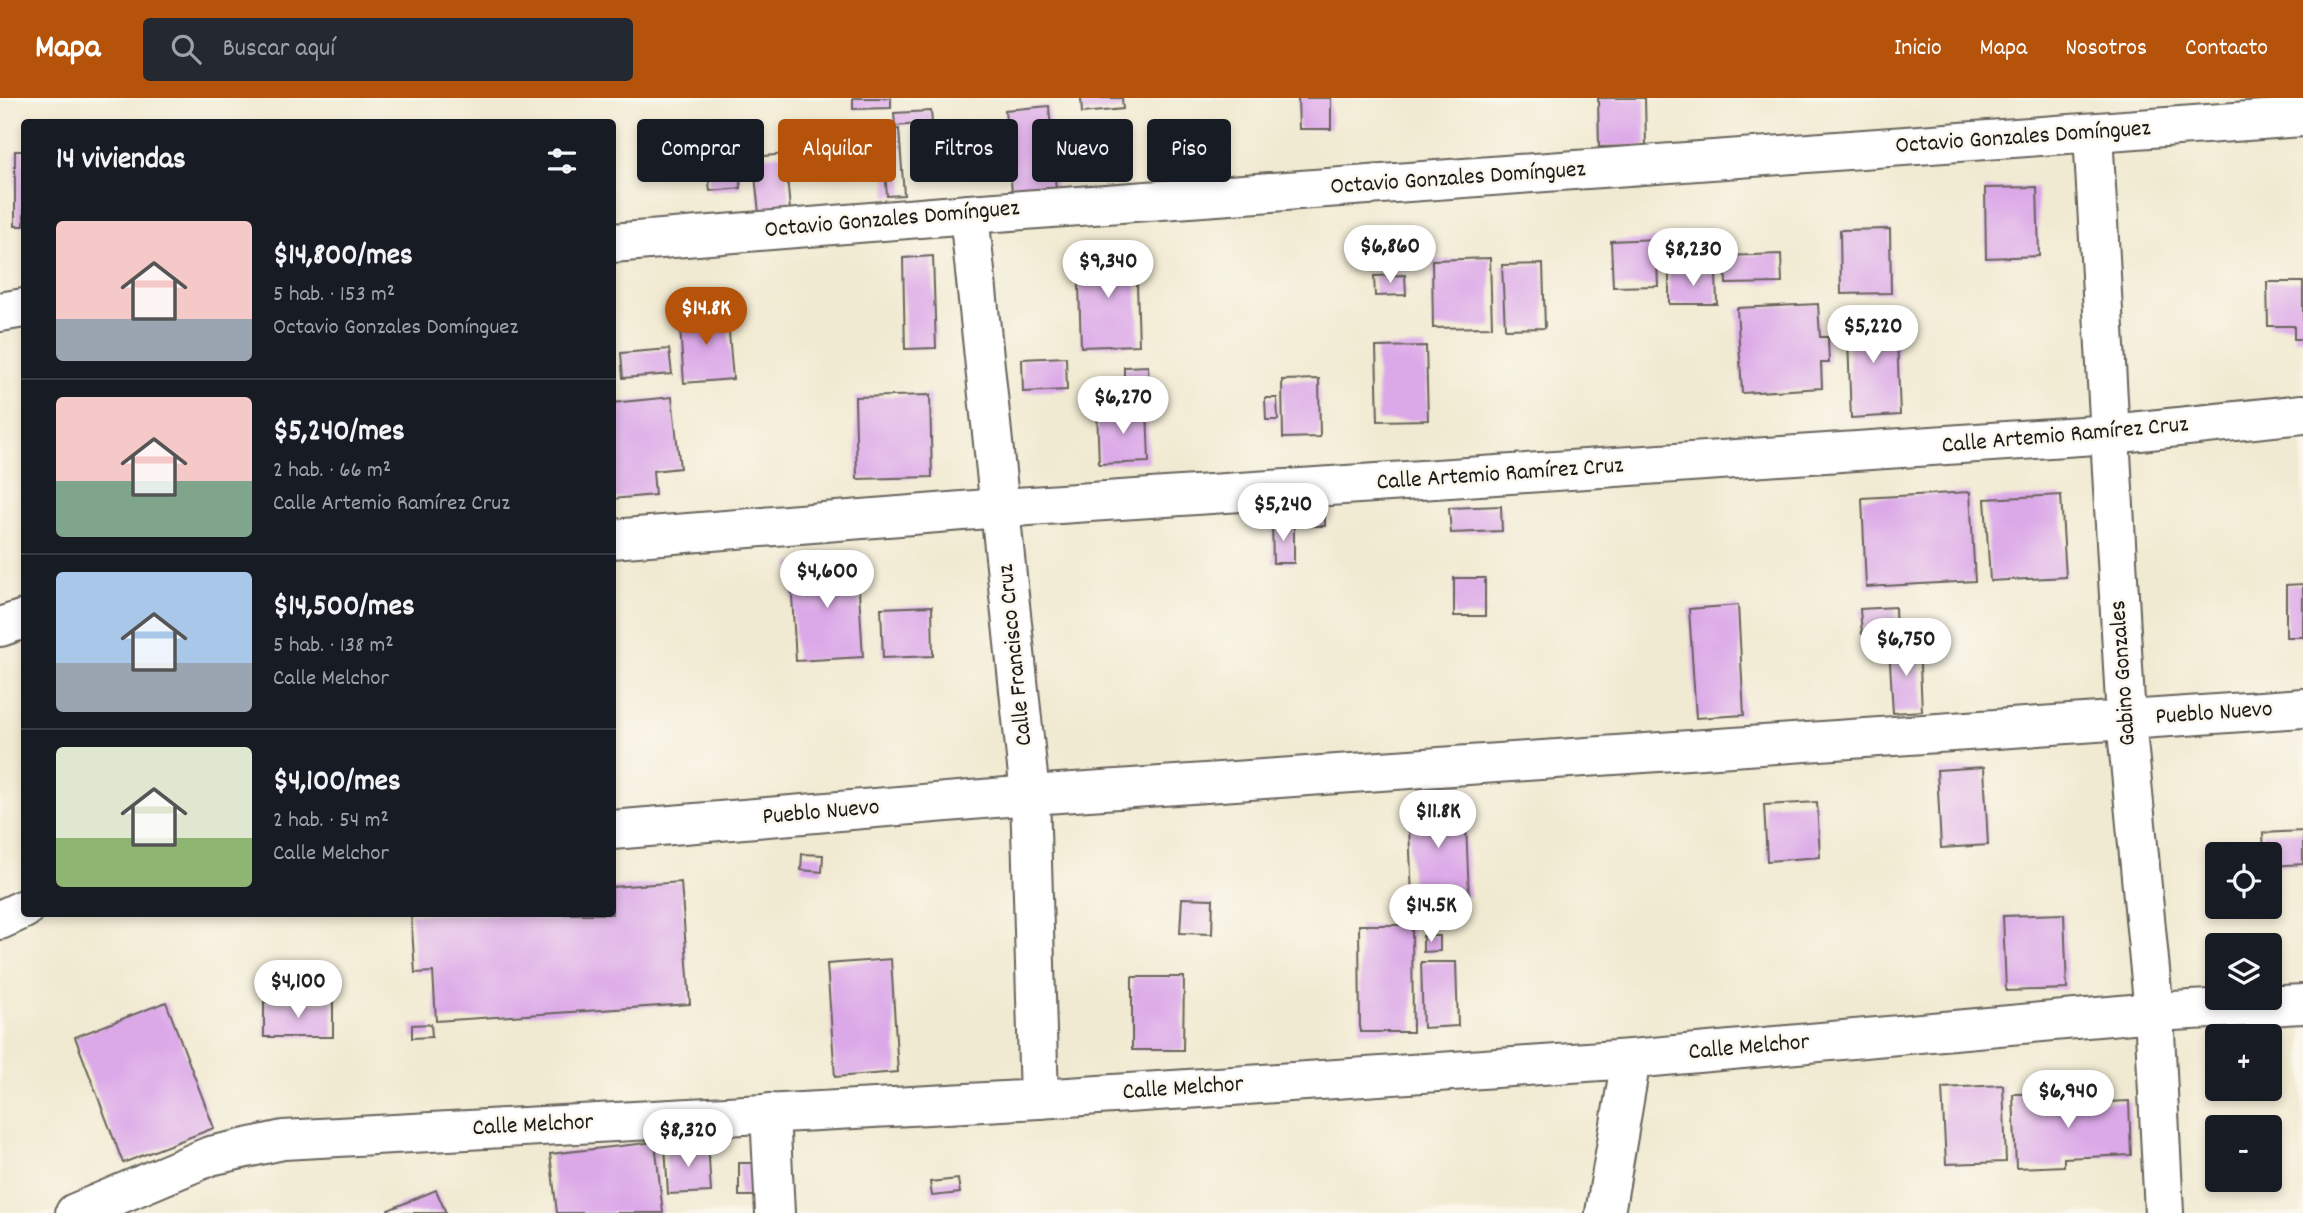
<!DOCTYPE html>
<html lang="es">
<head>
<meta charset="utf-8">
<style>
  :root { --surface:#171b24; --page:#242831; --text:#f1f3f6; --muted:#9ea1a6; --line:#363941; --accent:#b45309 }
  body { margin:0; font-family:Dekko,sans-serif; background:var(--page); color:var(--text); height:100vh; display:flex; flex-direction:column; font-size:26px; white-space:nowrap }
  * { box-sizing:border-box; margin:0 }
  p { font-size:23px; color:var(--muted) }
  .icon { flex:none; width:38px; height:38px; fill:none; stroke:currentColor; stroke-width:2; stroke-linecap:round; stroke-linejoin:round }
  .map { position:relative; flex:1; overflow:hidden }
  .details { position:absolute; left:21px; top:21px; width:595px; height:798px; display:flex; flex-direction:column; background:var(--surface); border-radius:7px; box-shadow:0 4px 10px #0003 }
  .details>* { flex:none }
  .top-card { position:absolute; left:637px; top:21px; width:665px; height:63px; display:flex; gap:14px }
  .tools { position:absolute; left:2205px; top:744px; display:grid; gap:14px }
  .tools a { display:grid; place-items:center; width:77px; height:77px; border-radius:7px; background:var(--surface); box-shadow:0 4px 10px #0003; font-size:35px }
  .price { position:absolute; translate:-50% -60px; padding:0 16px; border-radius:24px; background:#fff; color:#222; font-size:23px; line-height:46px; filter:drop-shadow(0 2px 4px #0008) }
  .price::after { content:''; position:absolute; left:50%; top:42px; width:21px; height:16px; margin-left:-10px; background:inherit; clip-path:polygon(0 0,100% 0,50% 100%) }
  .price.on { background:var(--accent); color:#fff }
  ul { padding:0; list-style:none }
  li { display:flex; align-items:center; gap:21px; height:175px; padding:0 35px }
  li+li { border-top:2px solid var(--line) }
  li span { display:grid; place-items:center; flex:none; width:196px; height:140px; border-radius:7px; color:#555 }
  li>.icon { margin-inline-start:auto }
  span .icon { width:84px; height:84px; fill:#fffc; stroke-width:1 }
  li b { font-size:30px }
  h2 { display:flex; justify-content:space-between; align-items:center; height:84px; padding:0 35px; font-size:30px }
  .tag { padding:0 24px; border-radius:7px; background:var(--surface); box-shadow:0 4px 10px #0003; font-size:24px; line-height:63px }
  .tag.on { background:var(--accent); color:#fff }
  header { display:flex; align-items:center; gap:42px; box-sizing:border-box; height:98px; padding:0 35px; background:var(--accent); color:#fff }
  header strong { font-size:33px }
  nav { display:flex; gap:38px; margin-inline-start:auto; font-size:24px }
  .search { width:490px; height:63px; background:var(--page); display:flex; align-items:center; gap:18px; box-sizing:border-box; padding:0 24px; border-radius:7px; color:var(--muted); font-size:26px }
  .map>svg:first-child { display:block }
</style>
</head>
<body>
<header>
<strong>Mapa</strong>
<div class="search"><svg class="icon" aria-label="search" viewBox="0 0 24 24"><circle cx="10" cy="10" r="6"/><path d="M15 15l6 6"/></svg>Buscar aquí</div>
<nav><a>Inicio</a><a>Mapa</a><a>Nosotros</a><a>Contacto</a></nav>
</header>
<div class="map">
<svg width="2303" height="1115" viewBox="0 0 2303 1115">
  <rect width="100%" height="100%" fill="#fbf7ec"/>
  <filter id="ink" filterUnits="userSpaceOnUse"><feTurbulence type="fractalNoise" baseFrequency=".0143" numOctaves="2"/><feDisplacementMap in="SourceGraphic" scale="14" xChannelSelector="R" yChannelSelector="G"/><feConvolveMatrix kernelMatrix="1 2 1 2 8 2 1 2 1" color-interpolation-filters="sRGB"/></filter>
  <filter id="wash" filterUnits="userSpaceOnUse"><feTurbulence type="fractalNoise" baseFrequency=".00686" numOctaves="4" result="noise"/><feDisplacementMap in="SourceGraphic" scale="28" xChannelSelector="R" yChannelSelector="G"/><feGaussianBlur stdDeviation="1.57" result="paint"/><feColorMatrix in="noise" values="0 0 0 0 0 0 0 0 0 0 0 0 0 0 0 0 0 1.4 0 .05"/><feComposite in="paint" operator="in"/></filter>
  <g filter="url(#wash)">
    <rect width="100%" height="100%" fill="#f1ead2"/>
    <g id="blocks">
      <!-- building -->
      <g fill="#dba8e8">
        <polygon points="853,0 891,0 891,10 853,11"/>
        <polygon points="1081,0 1122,0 1123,11 1082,15"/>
        <polygon points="1298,0 1331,0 1331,31 1299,31"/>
        <polygon points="1598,0 1645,0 1646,48 1599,49"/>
        <polygon points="1049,8 1056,92 1012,95 1005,12"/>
        <polygon points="931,13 932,25 895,28 894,15"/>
        <polygon points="899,31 904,97 887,98 882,32"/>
        <rect x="15" y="53" width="9" height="75"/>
        <polygon points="785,56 790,112 759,115 753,59"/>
        <polygon points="738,64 741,90 710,93 707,68"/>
        <polygon points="2037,89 2039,158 1986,160 1985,90"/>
        <polygon points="1890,131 1891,195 1841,196 1840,132"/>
        <polygon points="1656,141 1658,188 1613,189 1611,143"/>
        <polygon points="1136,155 1139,247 1081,249 1078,157"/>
        <polygon points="1781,156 1782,185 1726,186 1725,158"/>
        <polygon points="933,158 936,250 905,251 903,160"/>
        <polygon points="1490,160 1492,229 1433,230 1432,162"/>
        <polygon points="1543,166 1545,230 1505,231 1502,167"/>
        <polygon points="1716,174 1717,206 1669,206 1669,175"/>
        <polygon points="1405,177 1406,197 1375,198 1374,178"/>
        <polygon points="2267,184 2303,184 2303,241 2294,241 2294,228 2268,228"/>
        <polygon points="1818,206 1820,239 1828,239 1829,265 1821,265 1822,290 1742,295 1737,210"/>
        <polygon points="727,212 733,281 684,285 679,216"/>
        <polygon points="1896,214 1900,317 1851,320 1847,216"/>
        <polygon points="1426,248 1428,322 1378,323 1376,249"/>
        <polygon points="669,251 672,276 623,280 621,255"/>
        <polygon points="1066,259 1067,292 1023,294 1022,261"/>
        <polygon points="1148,268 1149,294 1124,294 1124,269"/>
        <polygon points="1319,281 1320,339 1283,340 1282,282"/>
        <polygon points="930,297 932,379 857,381 855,299"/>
        <polygon points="672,299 680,370 653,373 655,397 612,401 612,305"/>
        <polygon points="1265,300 1277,300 1278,322 1266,322"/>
        <polygon points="1147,311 1149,364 1099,366 1097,312"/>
        <polygon points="1970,394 1975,483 1866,489 1862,400"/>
        <polygon points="2061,397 2066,479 1990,483 1985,401"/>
        <polygon points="1501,408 1502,433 1451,435 1449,410"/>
        <polygon points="1302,418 1325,418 1325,428 1301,428"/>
        <polygon points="1294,424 1294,465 1273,465 1272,425"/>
        <polygon points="857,461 863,559 796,563 790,465"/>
        <rect x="1454" y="480" width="31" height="38"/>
        <polygon points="2303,486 2303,539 2286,539 2286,487"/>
        <polygon points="1738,507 1744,617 1696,620 1689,511"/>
        <polygon points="932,508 933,558 883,560 881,510"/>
        <polygon points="1895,509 1896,535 1862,536 1860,511"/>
        <polygon points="1919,546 1922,613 1893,615 1889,548"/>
        <polygon points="1984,669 1988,747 1941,750 1937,672"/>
        <polygon points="1465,704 1469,798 1412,800 1408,706"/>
        <polygon points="1817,704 1820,759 1767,763 1764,707"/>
        <polygon points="2303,733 2303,766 2270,768 2270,756 2264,756 2263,735"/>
        <polygon points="802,756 823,757 822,774 801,772"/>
        <polygon points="681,784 690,906 436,923 433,874 415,875 411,816 612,816 612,789"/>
        <polygon points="1182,800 1213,801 1212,836 1180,835"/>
        <polygon points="2064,816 2067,891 2006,893 2003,818"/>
        <polygon points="1359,827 1412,827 1413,934 1360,934"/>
        <polygon points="1423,838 1440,838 1440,853 1423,854"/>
        <polygon points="891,861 898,974 835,979 827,866"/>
        <polygon points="1421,864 1456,864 1458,928 1423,930"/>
        <polygon points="1132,879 1184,879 1183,952 1132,952"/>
        <polygon points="166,904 214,1030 123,1065 75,939"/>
        <rect x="264" y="904" width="69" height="35"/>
        <polygon points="431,926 432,939 412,940 412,927"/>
        <polygon points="2003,987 2006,1064 1946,1066 1942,990"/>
        <polygon points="2061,995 2061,1006 2129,1003 2131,1057 2064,1060 2064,1068 2016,1070 2013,996"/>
        <polygon points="655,1044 663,1115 557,1115 550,1056"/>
        <polygon points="708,1045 711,1094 668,1096 665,1048"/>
        <rect x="739" y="1065" width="31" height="33"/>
        <polygon points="958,1081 960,1095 932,1098 930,1084"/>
        <polygon points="436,1092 446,1115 389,1115 388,1112"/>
      </g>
    </g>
  </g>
  <g filter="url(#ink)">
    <use href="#blocks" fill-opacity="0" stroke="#67645c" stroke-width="2"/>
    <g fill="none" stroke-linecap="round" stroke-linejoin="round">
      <defs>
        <g id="minor">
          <polyline points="2093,35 2126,622 2154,914 2164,1115"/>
          <polyline points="969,116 1030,697 1039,1001"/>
          <polyline points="612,145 969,116 2303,19"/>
          <polyline points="0,214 24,210"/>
          <polyline points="612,441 1000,410 2111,336 2303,316"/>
          <polyline points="0,529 24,521"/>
          <polyline points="612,732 1030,697 2303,610"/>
          <polyline points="0,822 24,811"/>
          <polyline points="770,1015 775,1115"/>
          <polyline points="75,1115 210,1058 283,1042 1039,1001 1631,961 2154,914 2303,906"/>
          <polyline points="1605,1115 1631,961"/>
        </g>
      </defs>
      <!-- minor casing -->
      <use href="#minor" stroke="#67645c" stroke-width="42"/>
      <!-- minor -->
      <use href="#minor" stroke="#fff" stroke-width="38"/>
    </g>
  </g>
  <g text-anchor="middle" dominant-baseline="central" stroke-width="5" stroke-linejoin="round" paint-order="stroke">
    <!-- street labels -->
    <g font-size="24" fill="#1c1c1c" stroke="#fbf7ec">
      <text transform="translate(2023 40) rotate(-4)">Octavio Gonzales Domínguez</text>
      <text transform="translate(1458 81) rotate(-4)">Octavio Gonzales Domínguez</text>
      <text transform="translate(892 122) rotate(-5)">Octavio Gonzales Domínguez</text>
      <text transform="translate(2065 338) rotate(-5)">Calle Artemio Ramírez Cruz</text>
      <text transform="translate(1500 377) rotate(-4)">Calle Artemio Ramírez Cruz</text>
      <text transform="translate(1016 557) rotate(-96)">Calle Francisco Cruz</text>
      <text transform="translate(2124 575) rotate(-94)">Gabino Gonzales</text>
      <text transform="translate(2214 616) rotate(-4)">Pueblo Nuevo</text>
      <text transform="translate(821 715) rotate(-5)">Pueblo Nuevo</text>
      <text transform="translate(1749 950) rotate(-5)">Calle Melchor</text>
      <text transform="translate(1183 991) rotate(-4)">Calle Melchor</text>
      <text transform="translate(533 1028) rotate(-3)">Calle Melchor</text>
    </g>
  </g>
</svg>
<div class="tools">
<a><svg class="icon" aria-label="locate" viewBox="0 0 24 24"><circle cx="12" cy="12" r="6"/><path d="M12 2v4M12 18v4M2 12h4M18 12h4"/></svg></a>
<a><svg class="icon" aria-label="layers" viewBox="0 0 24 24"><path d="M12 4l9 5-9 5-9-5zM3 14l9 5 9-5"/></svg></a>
<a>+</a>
<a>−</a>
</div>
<b class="price" style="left:1390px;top:187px">$6,860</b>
<b class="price" style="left:1693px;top:190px">$8,230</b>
<b class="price" style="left:1108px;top:202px">$9,340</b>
<b class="price on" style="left:706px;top:249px">$14.8K</b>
<b class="price" style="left:1873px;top:267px">$5,220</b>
<b class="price" style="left:1123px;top:338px">$6,270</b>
<b class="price" style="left:1283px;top:445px">$5,240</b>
<b class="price" style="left:827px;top:512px">$4,600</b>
<b class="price" style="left:1906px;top:580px">$6,750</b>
<b class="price" style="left:1438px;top:752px">$11.8K</b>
<b class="price" style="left:1431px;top:846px">$14.5K</b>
<b class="price" style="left:298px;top:922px">$4,100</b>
<b class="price" style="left:2068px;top:1032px">$6,940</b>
<b class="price" style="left:688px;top:1071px">$8,320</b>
<div class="top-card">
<a class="tag">Comprar</a>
<a class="tag on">Alquilar</a>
<a class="tag">Filtros</a>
<a class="tag">Nuevo</a>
<a class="tag">Piso</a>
</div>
<section class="details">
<h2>14 viviendas<svg class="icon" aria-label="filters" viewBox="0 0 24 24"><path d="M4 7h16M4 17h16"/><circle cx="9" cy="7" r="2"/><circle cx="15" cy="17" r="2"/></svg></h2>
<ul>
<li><span style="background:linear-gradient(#f6c9c9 70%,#9aa5b1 0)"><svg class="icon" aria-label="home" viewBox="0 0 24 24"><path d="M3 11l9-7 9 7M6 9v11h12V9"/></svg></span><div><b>$14,800/mes</b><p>5 hab. · 153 m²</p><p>Octavio Gonzales Domínguez</p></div></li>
<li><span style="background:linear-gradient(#f6c9c9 60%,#7fa58c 0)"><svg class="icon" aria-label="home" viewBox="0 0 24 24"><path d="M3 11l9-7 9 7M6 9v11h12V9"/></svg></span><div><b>$5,240/mes</b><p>2 hab. · 66 m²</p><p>Calle Artemio Ramírez Cruz</p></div></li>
<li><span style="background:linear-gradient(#a9c7e8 65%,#9aa5b1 0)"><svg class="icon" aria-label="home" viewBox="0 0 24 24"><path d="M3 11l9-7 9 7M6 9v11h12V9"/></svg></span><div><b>$14,500/mes</b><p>5 hab. · 138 m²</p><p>Calle Melchor</p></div></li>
<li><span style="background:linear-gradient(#dfe7d0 65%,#8fb573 0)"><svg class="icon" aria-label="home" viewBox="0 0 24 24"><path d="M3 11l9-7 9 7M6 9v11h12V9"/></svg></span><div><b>$4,100/mes</b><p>2 hab. · 54 m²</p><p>Calle Melchor</p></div></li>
</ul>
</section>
</div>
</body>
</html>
